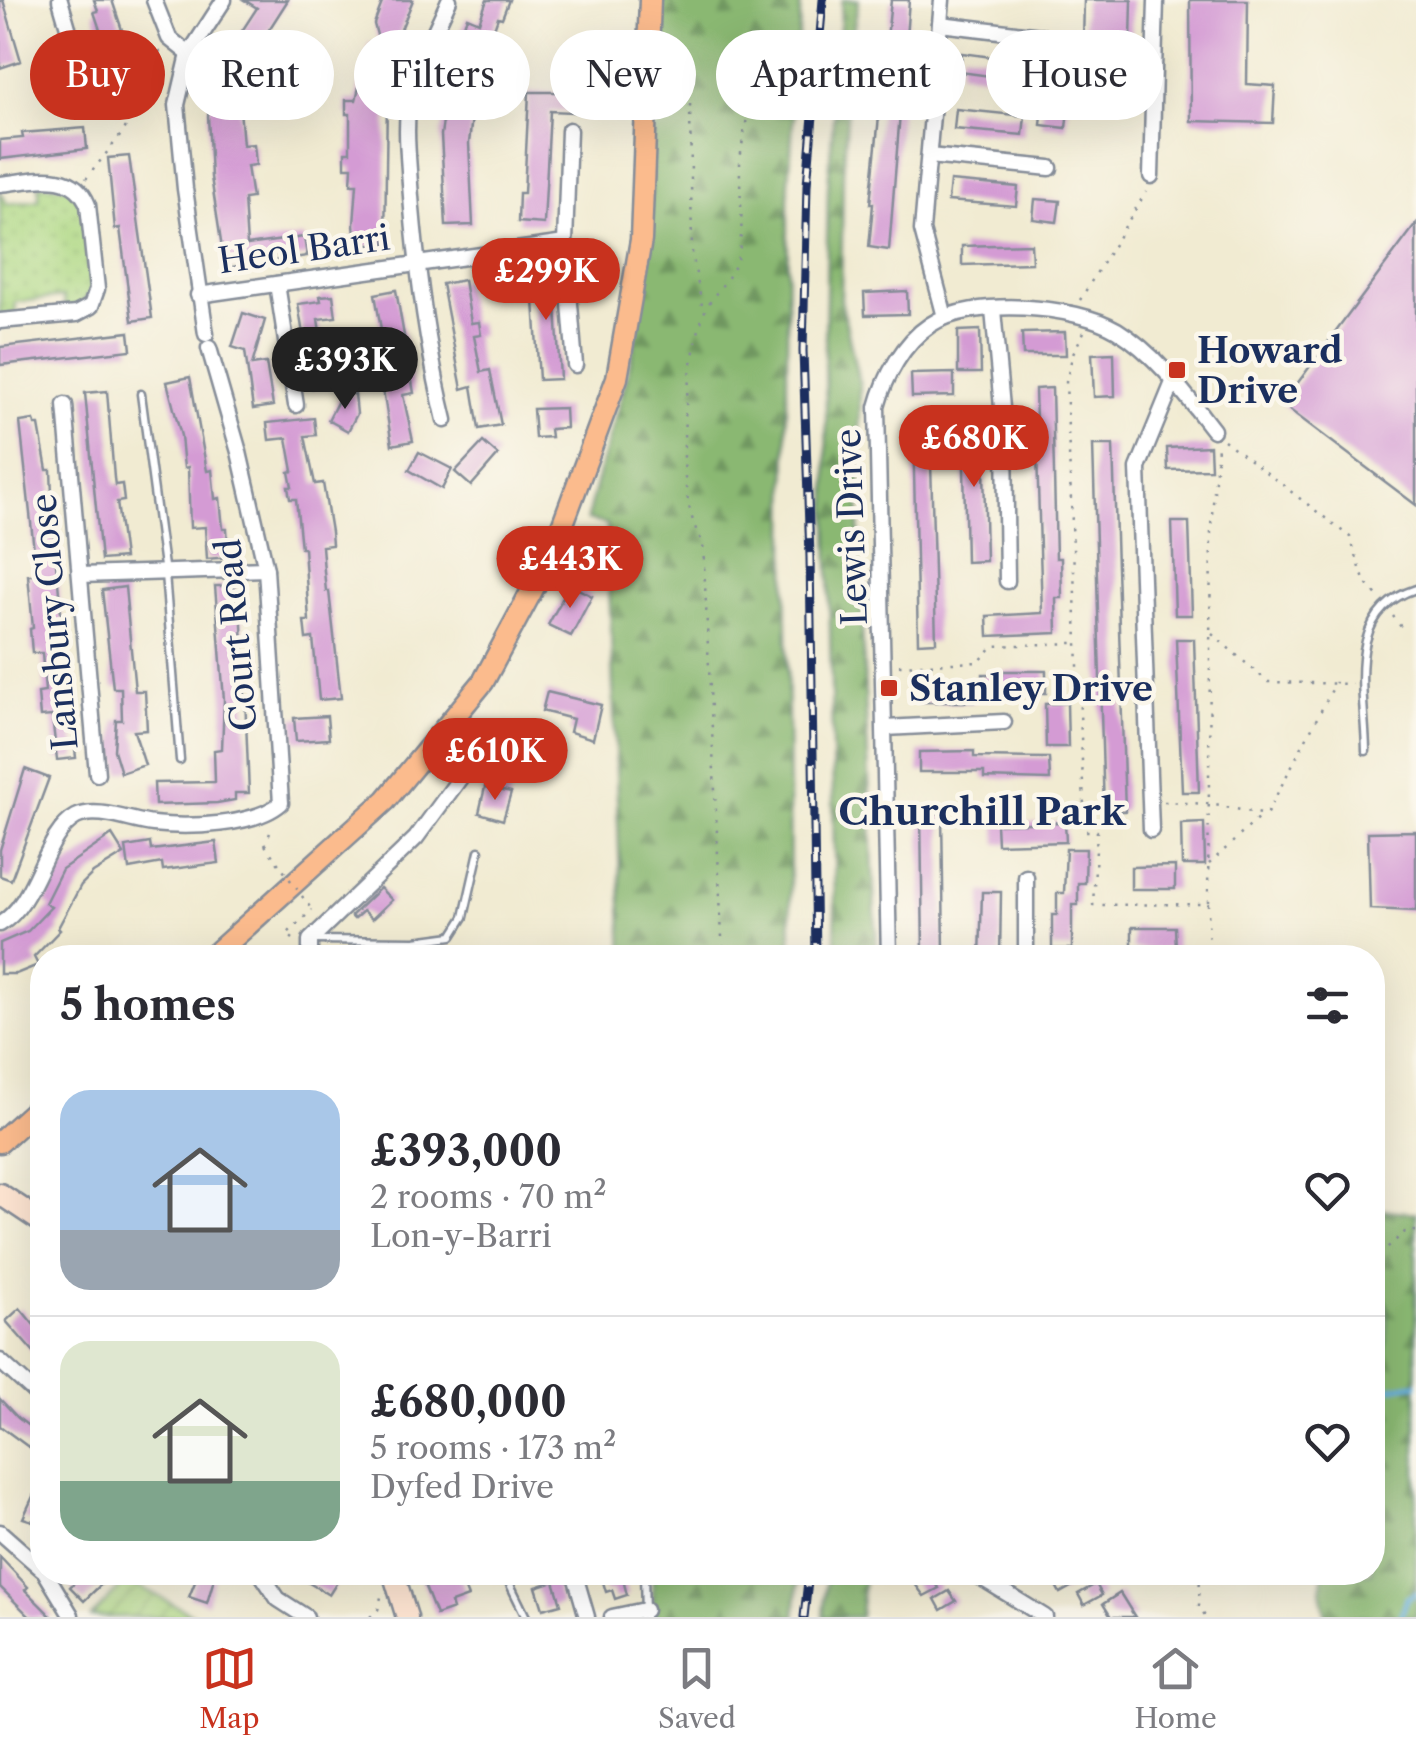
<!DOCTYPE html>
<html lang="en">
<head>
<meta charset="utf-8">
<style>
  :root { --surface:#fff; --page:#f7f7f7; --text:#2b2b33; --muted:#7c7c81; --line:#e1e1e2; --accent:#c8321e }
  body { margin:0; font-family:"Libre Caslon Text",serif; background:var(--page); color:var(--text); height:100vh; display:flex; flex-direction:column; font-size:38px; white-space:nowrap }
  * { box-sizing:border-box; margin:0 }
  p { font-size:32px; color:var(--muted) }
  .icon { flex:none; width:55px; height:55px; fill:none; stroke:currentColor; stroke-width:2; stroke-linecap:round; stroke-linejoin:round }
  .map { position:relative; flex:1; overflow:hidden }
  .panel { position:absolute; left:30px; top:945px; width:1355px; height:640px; display:flex; flex-direction:column; background:var(--surface); border-radius:40px; box-shadow:0 10px 40px #0002 }
  .panel>* { flex:none }
  .guide { position:absolute; left:30px; top:30px; width:1358px; height:90px; display:flex; gap:20px }
  .price { position:absolute; translate:-50% -85px; padding:0 22px; border-radius:35px; background:var(--accent); color:#fff; font-size:32px; line-height:65px; filter:drop-shadow(0 2px 5px #0008) }
  .price::after { content:''; position:absolute; left:50%; top:60px; width:30px; height:22px; margin-left:-15px; background:inherit; clip-path:polygon(0 0,100% 0,50% 100%) }
  .price.current { background:#222; color:#fff }
  ul { padding:0; list-style:none }
  li { display:flex; align-items:center; gap:30px; height:250px; padding:0 30px }
  li+li { border-top:2px solid var(--line) }
  li span { display:grid; place-items:center; flex:none; width:280px; height:200px; border-radius:30px; color:#555 }
  li>.icon { margin-inline-start:auto }
  span .icon { width:120px; height:120px; fill:#fffc; stroke-width:1 }
  li b { font-size:42px }
  h2 { display:flex; justify-content:space-between; align-items:center; height:120px; padding:0 30px; font-size:42px }
  .tag { padding:0 35px; border-radius:45px; background:var(--surface); box-shadow:0 10px 40px #0002; font-size:35px; line-height:90px }
  .tag.current { background:var(--accent); color:#fff }
  .dock { display:flex; justify-content:space-around; align-items:center; height:140px; border-top:2px solid var(--line); background:var(--surface); font-size:28px; color:var(--muted) }
  .dock a { display:grid; justify-items:center; gap:5px }
  .dock .current { color:var(--accent) }
  .map>svg:first-child { display:block }
</style>
</head>
<body>
<div class="map">
<svg width="1416" height="1617" viewBox="0 0 1416 1617">
  <defs>
    <pattern id="grass-dots" width="8" height="8" patternUnits="userSpaceOnUse" patternTransform="scale(2.5)"><rect width="8" height="8" fill="#aed884"/><path d="M2 2h.1M6 6h.1" fill="none" stroke="#95ba74" stroke-width="1.8" stroke-linecap="round"/></pattern>
    <pattern id="forest-firs" width="22" height="20" patternUnits="userSpaceOnUse" patternTransform="scale(2.5)"><rect width="22" height="20" fill="#8ab872"/><path d="M5 1l3.5 6h-7zM16 11l3.5 6h-7z" fill="#709661"/></pattern>
    <pattern id="garden-furrows" width="10" height="10" patternUnits="userSpaceOnUse" patternTransform="scale(2.5)"><rect width="10" height="10" fill="#aed884"/><path d="M-1 1l2-2M0 10L10 0M9 11l2-2" fill="none" stroke="#95ba74"/></pattern>
  </defs>
  <rect width="100%" height="100%" fill="#fbf7ec"/>
  <filter id="ink" filterUnits="userSpaceOnUse"><feTurbulence type="fractalNoise" baseFrequency=".01" numOctaves="2"/><feDisplacementMap in="SourceGraphic" scale="20" xChannelSelector="R" yChannelSelector="G"/><feConvolveMatrix kernelMatrix="1 2 1 2 8 2 1 2 1" color-interpolation-filters="sRGB"/></filter>
  <filter id="wash" filterUnits="userSpaceOnUse"><feTurbulence type="fractalNoise" baseFrequency=".0048" numOctaves="4" result="noise"/><feDisplacementMap in="SourceGraphic" scale="40" xChannelSelector="R" yChannelSelector="G"/><feGaussianBlur stdDeviation="2.25" result="paint"/><feColorMatrix in="noise" values="0 0 0 0 0 0 0 0 0 0 0 0 0 0 0 0 0 1.4 0 .05"/><feComposite in="paint" operator="in"/></filter>
  <g filter="url(#wash)">
    <rect width="100%" height="100%" fill="#f1ebd2"/>
    <!-- grass -->
    <polygon fill="url(#grass-dots)" stroke="#648471" stroke-width="2.5" points="39,185 69,187 83,205 92,290 80,305 65,309 63,297 15,302 16,314 0,315 0,191 7,204 39,200"/>
    <!-- forest -->
    <g fill="url(#forest-firs)" stroke="#527468" stroke-width="2.5">
      <path d="M658,0H801L788,197L786,556L791,957H623L607,524L587,520C600,457 625,398 636,335C654,225 653,112 658,0Z"/>
      <polygon points="842,0 859,0 854,26 843,173 841,300 860,387 859,558 877,956 836,957 825,354 828,187"/>
      <path d="M1373,1209L1416,1213V1617H1326L1321,1590L1324,1573L1372,1572L1373,1351L1385,1352C1394,1297 1372,1260 1373,1209Z"/>
      <polygon points="652,1573 799,1573 795,1617 654,1617"/>
      <polygon points="827,1573 864,1573 860,1617 823,1617"/>
    </g>
    <!-- garden -->
    <polygon fill="url(#garden-furrows)" stroke="#648471" stroke-width="2.5" points="127,1580 198,1617 91,1617"/>
    <g fill="none" stroke-linecap="round" stroke-linejoin="round">
      <!-- stream -->
      <g stroke="#67aedd" stroke-width="5">
        <polyline points="1372,1391 1416,1384"/>
        <polyline points="1401,1617 1407,1598 1416,1593"/>
      </g>
    </g>
    <g id="blocks">
      <!-- building -->
      <g fill="#d49bd4">
        <polygon points="3,0 21,61 0,68 0,1"/>
        <polygon points="94,0 112,0 122,30 102,36 94,12 98,11"/>
        <polygon points="244,0 288,0 256,50 250,46 240,88 244,89 240,109 243,145 254,144 256,165 247,166 252,198 244,199 247,245 304,237 307,256 225,268 211,177 208,115 220,65 225,66 227,59 230,60 243,40 238,37 257,8"/>
        <polygon points="383,0 413,0 393,49 397,50 387,97 385,245 356,245 354,225 357,184 351,184 352,167 345,167 345,152 350,152 350,114 346,114 346,100 356,100 369,43 380,46 374,24"/>
        <polygon points="487,0 509,0 502,18 498,17 485,55 478,90 482,90 479,109 473,108 469,143 473,225 446,226 441,135 453,51 467,17 479,22"/>
        <polygon points="891,0 909,0 889,250 869,247 873,204 870,204"/>
        <polygon points="1084,0 1132,0 1130,83 1099,83 1100,45 1083,44"/>
        <polygon points="1190,0 1248,0 1247,84 1275,86 1273,123 1191,121"/>
        <polygon points="962,53 1044,64 1042,83 960,72"/>
        <polygon points="580,85 596,86 595,113 550,111 544,224 518,222 519,193 524,193 529,92 580,92"/>
        <polygon points="1043,104 1068,108 1066,128 1041,125"/>
        <polygon points="956,109 1025,116 1023,135 954,129"/>
        <polygon points="85,128 87,149 0,159 0,140 23,138 22,133"/>
        <polygon points="129,156 152,318 132,321 120,228 115,229 108,158"/>
        <polygon points="950,181 1018,187 1016,206 948,201"/>
        <polygon points="1035,199 1060,201 1057,222 1033,219"/>
        <polygon points="1416,224 1416,505 1282,404"/>
        <polygon points="1031,244 1032,263 962,265 962,246"/>
        <polygon points="532,268 554,268 560,379 539,380"/>
        <polygon points="464,280 471,323 479,322 481,335 474,336 481,372 490,370 501,425 479,429 472,386 462,389 442,284"/>
        <polygon points="396,290 414,393 403,395 413,441 392,445 381,378 389,376 375,294"/>
        <polygon points="907,291 908,314 865,315 864,293"/>
        <polygon points="333,295 336,317 318,319 322,345 332,344 334,357 337,357 340,384 312,388 298,304 321,301 320,296"/>
        <polygon points="243,313 265,320 252,365 266,363 273,406 253,409 245,351 232,347"/>
        <polygon points="980,330 981,373 958,373 958,331"/>
        <polygon points="129,332 131,350 0,365 0,347"/>
        <polygon points="1065,332 1066,355 1023,355 1022,333"/>
        <polygon points="1114,353 1115,396 1094,397 1092,354"/>
        <polygon points="954,373 954,396 912,397 911,374"/>
        <polygon points="190,377 207,471 212,470 215,499 220,498 223,529 227,529 229,557 207,559 205,527 190,528 188,467 184,468 181,436 167,382"/>
        <polygon points="1052,388 1056,558 1061,558 1062,598 1056,598 1057,633 988,636 987,616 1042,613 1035,389"/>
        <polygon points="107,391 114,478 115,485 122,484 124,501 117,502 124,558 101,560 85,393"/>
        <polygon points="355,394 357,414 348,431 328,420 341,395"/>
        <polygon points="565,408 566,428 550,429 551,437 535,438 533,409"/>
        <polygon points="314,418 316,435 305,436 315,484 323,483 331,532 332,545 322,546 324,571 326,591 329,591 341,698 319,700 313,638 306,639 304,621 309,621 304,548 301,548 296,499 290,499 288,487 292,487 289,472 293,471 287,438 269,440 267,423"/>
        <polygon points="983,418 986,561 966,562 963,419"/>
        <polygon points="34,420 35,425 39,425 47,470 51,470 54,544 76,758 57,760 52,716 40,717 38,693 45,692 42,653 32,653 30,629 33,628 28,575 36,575 34,550 20,422"/>
        <polygon points="930,427 936,642 918,643 913,428"/>
        <polygon points="483,442 498,455 471,486 455,472"/>
        <polygon points="1093,445 1113,445 1125,811 1104,811"/>
        <polygon points="1210,446 1211,469 1168,470 1167,448"/>
        <polygon points="419,452 452,469 442,489 409,470"/>
        <polygon points="1172,522 1189,522 1192,615 1175,615"/>
        <polygon points="570,585 592,596 571,636 548,625"/>
        <polygon points="215,586 234,586 234,600 241,600 249,793 235,793 235,800 217,803 155,805 154,783 215,782 214,750 222,749 224,700"/>
        <polygon points="125,587 135,691 145,691 147,730 134,731 145,765 121,773 114,750 116,720 122,720 121,688 113,688 102,590"/>
        <polygon points="1176,639 1194,639 1199,792 1182,792"/>
        <polygon points="1002,671 1046,671 1046,693 974,694 974,702 917,702 917,681 983,682 983,674 1003,674"/>
        <polygon points="547,692 601,705 593,739 570,732 573,719 542,711"/>
        <polygon points="1067,703 1068,747 1046,747 1045,704"/>
        <polygon points="327,716 329,739 296,741 294,718"/>
        <polygon points="974,751 974,757 1049,758 1050,780 984,778 984,772 919,772 919,752"/>
        <polygon points="25,769 49,778 11,880 0,876 0,850"/>
        <polygon points="485,787 511,793 503,820 479,813"/>
        <polygon points="921,813 942,813 944,954 923,954"/>
        <polygon points="1065,822 1066,842 997,844 996,824"/>
        <polygon points="1204,823 1205,865 1182,865 1181,824"/>
        <polygon points="1416,831 1416,911 1370,909 1368,832"/>
        <polygon points="112,835 124,854 93,873 81,885 58,928 60,930 34,957 38,965 16,974 0,974 0,943 28,931 51,907 45,903 62,869"/>
        <polygon points="216,842 219,863 163,870 162,863 129,869 126,847 150,843 151,850"/>
        <polygon points="1066,849 1086,849 1085,883 1078,883 1078,905 1072,905 1072,949 1052,949 1052,915 1057,915 1057,893 1064,893"/>
        <polygon points="1175,866 1175,889 1131,889 1131,867"/>
        <polygon points="380,888 392,900 372,919 363,911 354,919 351,916"/>
        <polygon points="982,892 1001,892 1000,958 980,958"/>
        <polygon points="1132,927 1175,927 1176,949 1132,949"/>
        <polygon points="20,1308 42,1335 42,1362 6,1321"/>
        <polygon points="0,1399 18,1418 42,1436 42,1457 0,1426"/>
        <polygon points="41,1479 42,1479 42,1524 23,1518"/>
        <polygon points="0,1557 28,1587 25,1590 52,1617 30,1617 0,1587"/>
        <polygon points="84,1572 114,1572 84,1601 70,1587"/>
        <polygon points="199,1572 216,1572 207,1603 189,1597"/>
        <polygon points="291,1572 328,1572 339,1579 329,1595"/>
        <polygon points="419,1572 458,1572 468,1597 451,1603 453,1609 436,1615"/>
        <polygon points="600,1572 621,1572 627,1595 615,1599 612,1590 606,1592"/>
        <polygon points="906,1572 939,1572 932,1577 939,1588 924,1596"/>
        <polygon points="1072,1572 1078,1583 1060,1593 1054,1582"/>
        <polygon points="554,1581 561,1604 543,1609 536,1587"/>
        <polygon points="1096,1584 1102,1595 1084,1605 1078,1594"/>
        <polygon points="949,1591 956,1601 941,1610 935,1599"/>
        <polygon points="1120,1593 1135,1617 1111,1617 1103,1604"/>
      </g>
    </g>
  </g>
  <g filter="url(#ink)">
    <use href="#blocks" fill-opacity="0" stroke="#868d98" stroke-width="2.5"/>
    <g fill="none" stroke-linecap="round" stroke-linejoin="round">
      <defs>
        <g id="lane">
          <polyline points="141,394 165,574 180,760"/>
          <path d="M1366,751C1365,691 1343,612 1416,589"/>
          <polyline points="311,940 415,941 452,936 464,917 479,851"/>
          <polyline points="504,1572 526,1617"/>
          <polyline points="644,1572 645,1617"/>
        </g>
        <g id="street">
          <polyline points="60,0 71,38"/>
          <polyline points="154,0 169,38 189,54"/>
          <polyline points="942,0 922,230 945,317"/>
          <polyline points="940,24 1041,36"/>
          <polyline points="569,130 565,243 575,365"/>
          <polyline points="929,156 1050,168"/>
          <polyline points="1151,176 1156,0"/>
          <path d="M0,184C32,181 73,167 88,205L97,289L91,306L76,314L0,321"/>
          <polyline points="277,284 296,405"/>
          <polyline points="198,295 565,243"/>
          <polyline points="993,310 1005,440 1007,581"/>
          <polyline points="206,334 185,189 177,105 189,54 224,0"/>
          <polyline points="65,405 97,774"/>
          <path d="M445,420C426,343 416,263 410,184C408,154 404,122 411,92C419,60 436,30 449,0"/>
          <polyline points="81,575 266,569"/>
          <polyline points="885,728 1004,722"/>
          <polyline points="1151,830 1138,468 1174,380"/>
          <polyline points="1026,877 1026,958"/>
          <path d="M0,924C37,903 43,835 76,817C97,806 132,822 153,824C188,828 255,826 281,803L266,569L239,452L209,348"/>
          <polyline points="310,958 310,940 416,838 463,774"/>
          <path d="M889,958L877,407C885,377 903,343 930,325C972,297 1075,305 1117,330C1156,354 1185,394 1213,430"/>
          <polyline points="0,1361 42,1399"/>
          <polyline points="0,1532 42,1569"/>
          <polyline points="45,1572 71,1615"/>
          <polyline points="260,1572 278,1599 306,1617"/>
          <polyline points="574,1572 587,1617"/>
          <polyline points="972,1572 1045,1617"/>
          <polyline points="612,1617 645,1610"/>
        </g>
        <g id="secondary">
          <polyline points="0,1194 42,1222"/>
          <polyline points="393,1572 407,1617"/>
        </g>
        <g id="primary">
          <polyline points="211,958 386,800 483,682 552,553 617,378 641,240 650,0"/>
          <polyline points="0,1142 42,1104"/>
        </g>
      </defs>
      <!-- lane casing -->
      <use href="#lane" stroke="#868d98" stroke-width="11"/>
      <!-- street casing -->
      <use href="#street" stroke="#868d98" stroke-width="19"/>
      <!-- secondary casing -->
      <use href="#secondary" stroke="#868d98" stroke-width="25"/>
      <!-- primary casing -->
      <use href="#primary" stroke="#868d98" stroke-width="25"/>
      <!-- path -->
      <g stroke="#868d98" stroke-width="2.5" stroke-dasharray="2.5 8" stroke-linecap="butt">
        <polyline points="690,104 692,253 703,311"/>
        <polyline points="86,179 124,131 161,48"/>
        <polyline points="1080,300 1146,192"/>
        <polyline points="1084,332 1073,353 1066,382 1085,831 1097,831 1093,905 1208,904 1209,958"/>
        <polyline points="1224,440 1350,537 1364,580 1379,598"/>
        <polyline points="1393,616 1401,627"/>
        <polyline points="1212,634 1268,682 1352,684"/>
        <polyline points="899,665 979,662 993,646 1073,643"/>
        <polyline points="1164,802 1210,804 1266,815 1336,682"/>
        <polyline points="265,845 272,828"/>
        <polyline points="1209,864 1262,815"/>
        <polyline points="1208,902 1211,526 1218,446"/>
        <polyline points="293,939 287,934 312,910"/>
        <path d="M723,958L703,543C671,493 685,371 703,316C711,293 733,279 738,256C745,226 739,194 740,164C741,149 744,133 747,118"/>
        <polyline points="1372,1261 1405,1232 1416,1231"/>
        <polyline points="1200,1572 1199,1606 1206,1617"/>
        <polyline points="370,1617 378,1610 381,1597"/>
      </g>
      <!-- lane -->
      <use href="#lane" stroke="#fff" stroke-width="6"/>
      <!-- street -->
      <use href="#street" stroke="#fff" stroke-width="14"/>
      <!-- secondary -->
      <use href="#secondary" stroke="#fde4d1" stroke-width="20"/>
      <!-- primary -->
      <use href="#primary" stroke="#fbbb8d" stroke-width="20"/>
      <defs>
        <g id="rail">
          <polyline points="816,958 810,557 803,351 807,185 823,0"/>
          <polyline points="804,1617 809,1572"/>
        </g>
      </defs>
      <!-- rail casing -->
      <use href="#rail" stroke="#1b2f5e" stroke-width="9"/>
      <!-- rail -->
      <use href="#rail" stroke="#fbf7ec" stroke-width="5" stroke-dasharray="15" stroke-linecap="butt"/>
      <!-- path-bridge -->
      <polyline stroke="#868d98" stroke-width="2.5" stroke-dasharray="2.5 8" stroke-linecap="butt" points="265,845 312,910"/>
    </g>
  </g>
  <!-- markers -->
  <g fill="#c8321e" stroke="#fbf7ec" stroke-width="4">
    <rect x="1167" y="360" width="20" height="20" rx="5"/>
    <rect x="879" y="678" width="20" height="20" rx="5"/>
  </g>
  <g text-anchor="middle" dominant-baseline="central" stroke-width="9" stroke-linejoin="round" paint-order="stroke">
    <!-- street labels -->
    <g font-size="35" fill="#1b2f5e" stroke="#fbf7ec">
      <text transform="translate(304 249) rotate(-8)">Heol Barri</text>
      <text transform="translate(851 527) rotate(-92)">Lewis Drive</text>
      <text transform="translate(54 622) rotate(-95)">Lansbury Close</text>
      <text transform="translate(236 635) rotate(-95)">Court Road</text>
    </g>
    <!-- poi labels -->
    <g font-size="35" font-weight="bold" fill="#1b2f5e" stroke="#fbf7ec" text-anchor="start">
      <text x="1197" y="350">Howard<tspan x="1197" dy="40">Drive</tspan></text>
      <text x="909" y="688">Stanley Drive</text>
    </g>
    <!-- neighbourhood labels -->
    <g font-size="38" font-weight="bold" fill="#1b2f5e" stroke="#fbf7ec">
      <text x="982" y="811">Churchill Park</text>
    </g>
  </g>
</svg>
<b class="price" style="left:546px;top:323px">£299K</b>
<b class="price current" style="left:345px;top:412px">£393K</b>
<b class="price" style="left:974px;top:490px">£680K</b>
<b class="price" style="left:570px;top:611px">£443K</b>
<b class="price" style="left:495px;top:803px">£610K</b>
<div class="guide">
<a class="tag current">Buy</a>
<a class="tag">Rent</a>
<a class="tag">Filters</a>
<a class="tag">New</a>
<a class="tag">Apartment</a>
<a class="tag">House</a>
</div>
<section class="panel">
<h2>5 homes<svg class="icon" aria-label="filters" viewBox="0 0 24 24"><path d="M4 7h16M4 17h16"/><circle cx="9" cy="7" r="2"/><circle cx="15" cy="17" r="2"/></svg></h2>
<ul>
<li><span style="background:linear-gradient(#a9c7e8 70%,#9aa5b1 0)"><svg class="icon" aria-label="home" viewBox="0 0 24 24"><path d="M3 11l9-7 9 7M6 9v11h12V9"/></svg></span><div><b>£393,000</b><p>2 rooms · 70 m²</p><p>Lon-y-Barri</p></div><svg class="icon" aria-label="heart" viewBox="0 0 24 24"><path d="M12 20l-8-8c-3-5 5-10 8-4 3-6 11-1 8 4z"/></svg></li>
<li><span style="background:linear-gradient(#dfe7d0 70%,#7fa58c 0)"><svg class="icon" aria-label="home" viewBox="0 0 24 24"><path d="M3 11l9-7 9 7M6 9v11h12V9"/></svg></span><div><b>£680,000</b><p>5 rooms · 173 m²</p><p>Dyfed Drive</p></div><svg class="icon" aria-label="heart" viewBox="0 0 24 24"><path d="M12 20l-8-8c-3-5 5-10 8-4 3-6 11-1 8 4z"/></svg></li>
</ul>
</section>
</div>
<nav class="dock">
<a class="current"><svg class="icon" aria-label="map" viewBox="0 0 24 24"><path d="M3 6l6-2 6 2 6-2v14l-6 2-6-2-6 2zM9 4v14M15 6v14"/></svg>Map</a>
<a><svg class="icon" aria-label="saved" viewBox="0 0 24 24"><path d="M7 4h10v16l-5-4-5 4z"/></svg>Saved</a>
<a><svg class="icon" aria-label="home" viewBox="0 0 24 24"><path d="M3 11l9-7 9 7M6 9v11h12V9"/></svg>Home</a>
</nav>
</body>
</html>
